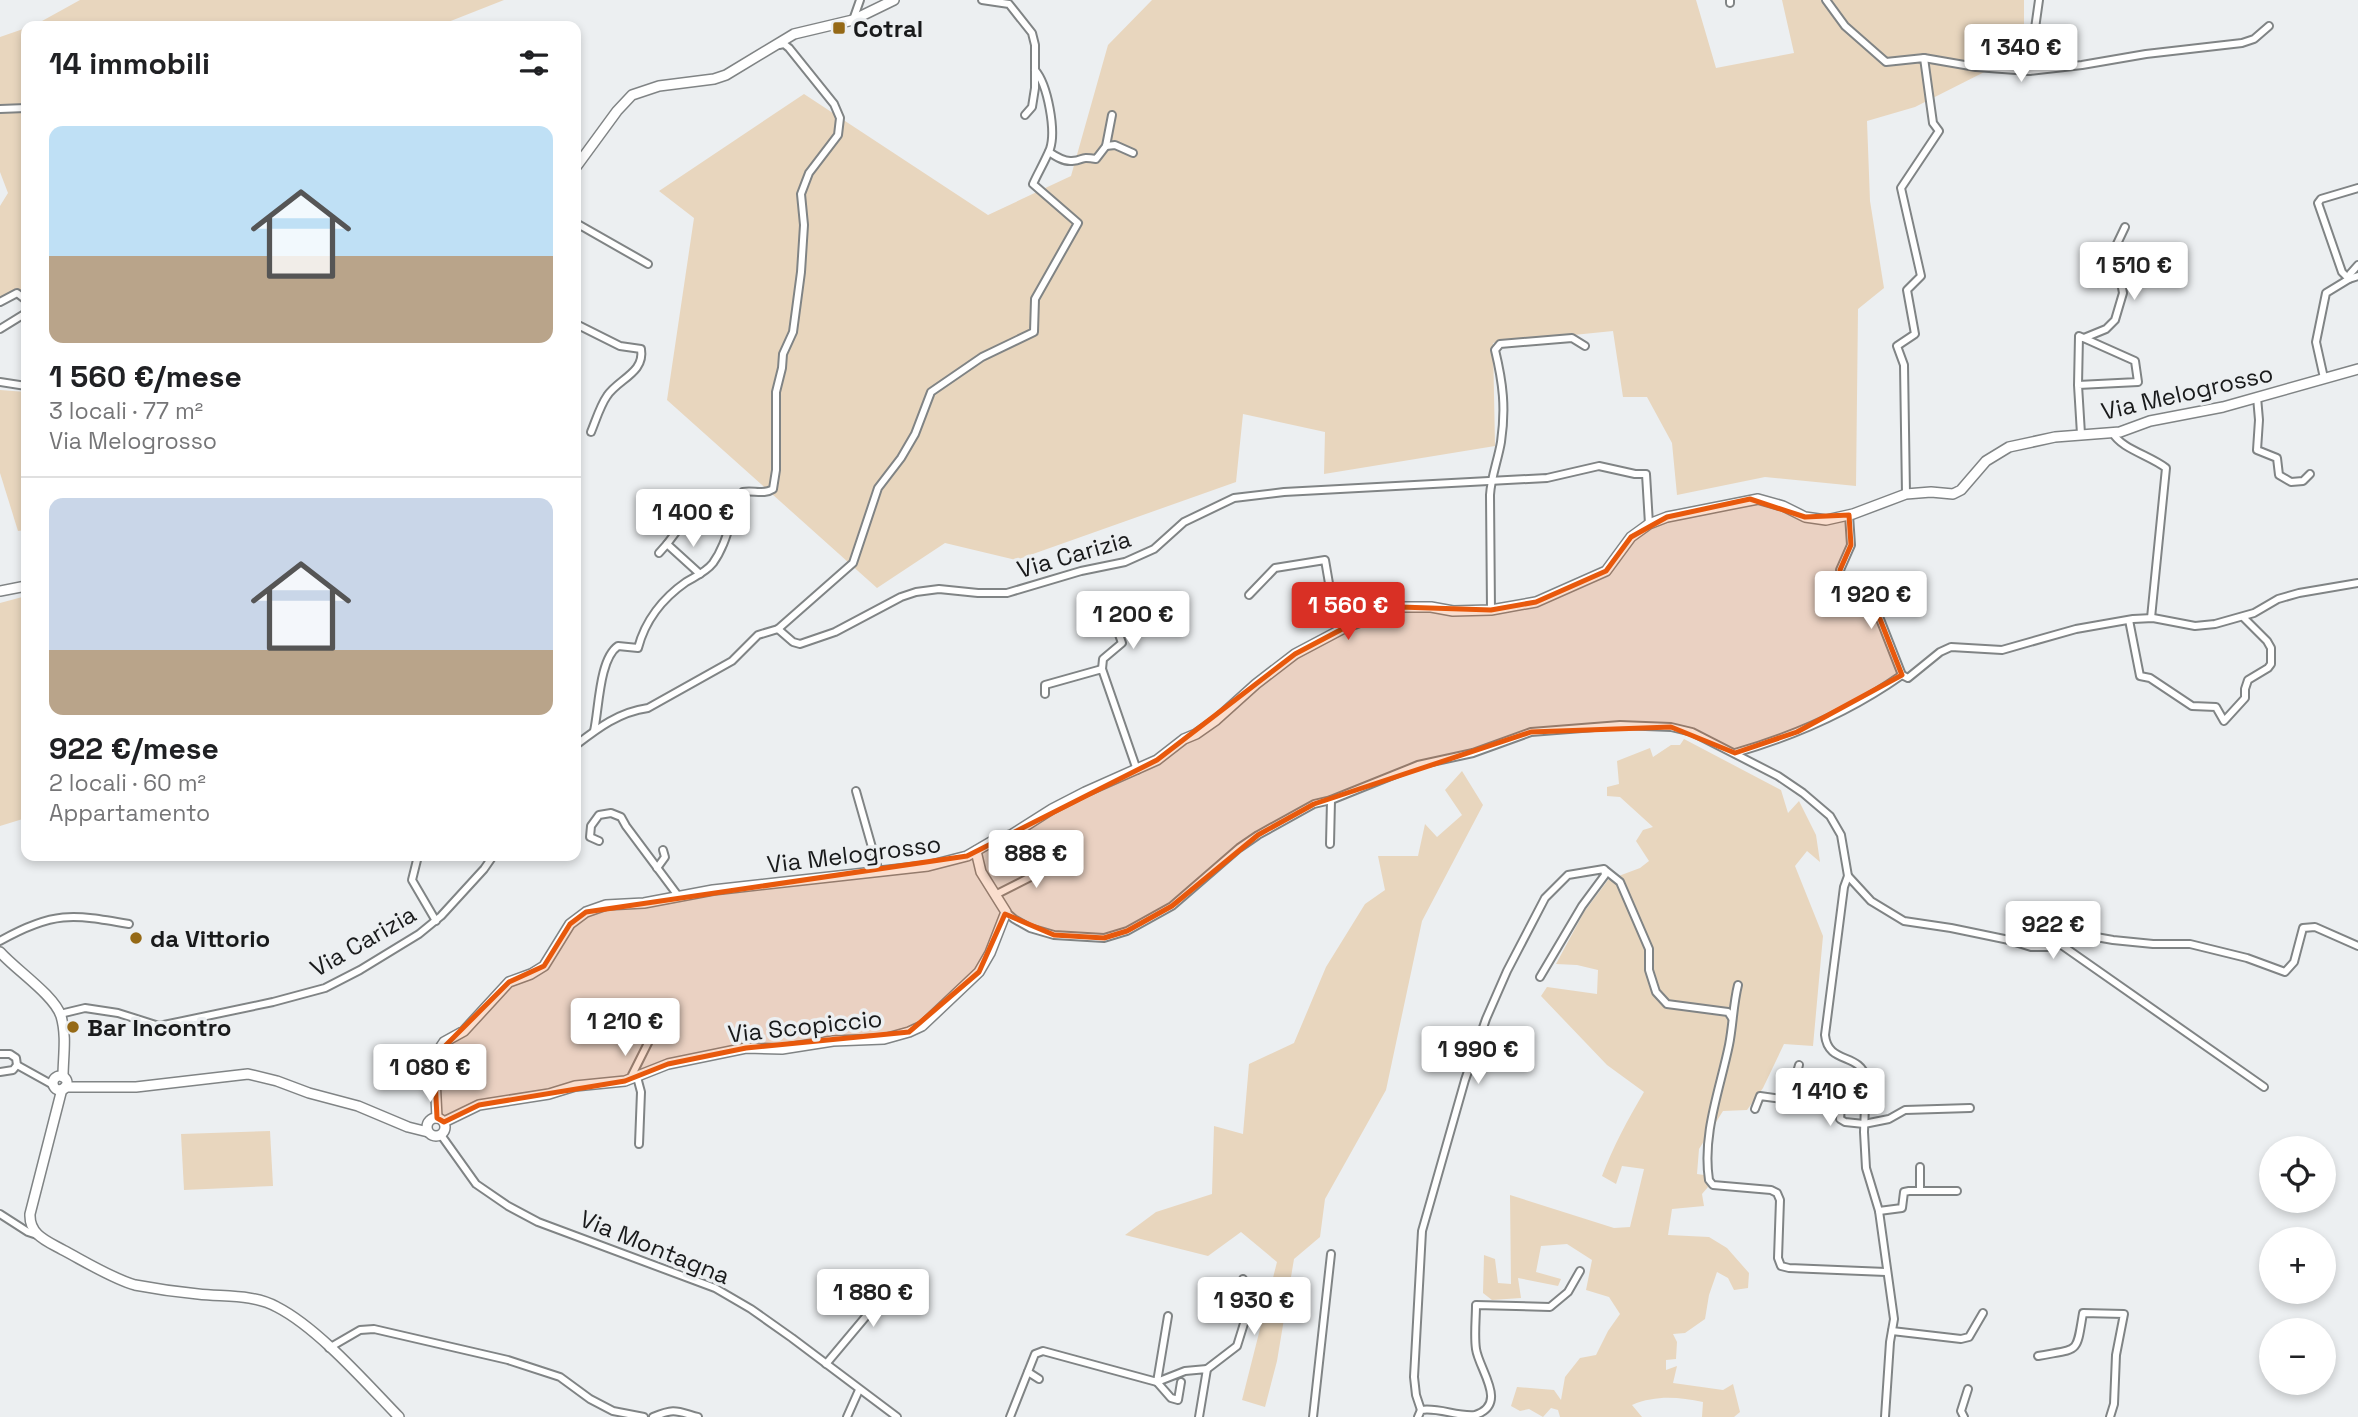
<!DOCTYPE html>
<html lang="it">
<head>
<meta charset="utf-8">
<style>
  :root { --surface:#fff; --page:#f6f6f6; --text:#202124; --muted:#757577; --line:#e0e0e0; --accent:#d93025 }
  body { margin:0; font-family:"Space Grotesk",sans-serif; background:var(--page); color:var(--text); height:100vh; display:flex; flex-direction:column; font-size:26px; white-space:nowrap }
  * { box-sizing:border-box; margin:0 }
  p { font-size:23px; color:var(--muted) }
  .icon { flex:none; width:38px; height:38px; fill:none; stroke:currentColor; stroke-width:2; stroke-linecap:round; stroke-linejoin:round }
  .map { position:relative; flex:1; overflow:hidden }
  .details { position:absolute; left:21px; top:21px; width:560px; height:840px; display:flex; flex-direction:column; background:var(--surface); border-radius:14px; box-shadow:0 4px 10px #0003 }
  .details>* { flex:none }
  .buttons { position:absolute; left:2259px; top:1136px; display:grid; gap:14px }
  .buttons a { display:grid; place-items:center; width:77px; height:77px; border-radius:50%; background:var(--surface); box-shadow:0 4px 10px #0003; font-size:35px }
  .price { position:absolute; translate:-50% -60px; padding:0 16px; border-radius:7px; background:#fff; color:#222; font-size:23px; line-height:46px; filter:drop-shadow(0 2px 4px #0008) }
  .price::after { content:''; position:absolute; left:50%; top:42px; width:21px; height:16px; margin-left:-10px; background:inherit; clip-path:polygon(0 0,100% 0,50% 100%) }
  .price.selected { background:var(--accent); color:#fff }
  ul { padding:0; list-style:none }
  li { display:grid; align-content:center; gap:14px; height:371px; padding:0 28px }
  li+li { border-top:2px solid var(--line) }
  li span { display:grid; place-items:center; height:217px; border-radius:14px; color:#555 }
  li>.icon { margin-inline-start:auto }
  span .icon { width:126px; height:126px; fill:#fffc; stroke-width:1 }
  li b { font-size:30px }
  h2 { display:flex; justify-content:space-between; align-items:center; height:84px; padding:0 28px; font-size:30px }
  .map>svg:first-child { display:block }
</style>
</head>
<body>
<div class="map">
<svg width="2358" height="1417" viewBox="0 0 2358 1417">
  <rect width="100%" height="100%" fill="#eceff1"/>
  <!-- green -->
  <g fill="#e8d6be">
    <polygon points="80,0 504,0 438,26 33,26"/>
    <polygon points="1152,0 1696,0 1716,68 1794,53 1782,0 2024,0 2024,52 1915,107 1867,121 1870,201 1884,288 1858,309 1856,486 1765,477 1677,495 1672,443 1647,397 1623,397 1613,331 1493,343 1495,446 1324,474 1325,432 1243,414 1236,482 1016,560 945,543 877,588 667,400 694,218 659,191 804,94 988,215 1071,176 1108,45"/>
    <polygon points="26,28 26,288 0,300 0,206 8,193 0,172 0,37"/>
    <polygon points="0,390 26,392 26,530 18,531 0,473"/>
    <polygon points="26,596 26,818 0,826 0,603"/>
    <path d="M1684,739L1781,790L1788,813L1799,801L1816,835L1820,862L1807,851L1795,866L1823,936L1813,1046L1784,1044L1763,1088L1747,1110L1723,1111L1699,1149L1697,1174L1704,1175L1708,1187L1702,1194L1704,1206L1672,1209L1668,1235L1709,1237L1727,1248L1749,1273L1748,1288L1734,1290L1728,1278L1717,1272L1709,1295L1705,1319L1685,1333L1673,1334L1677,1342L1676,1359L1666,1360V1370L1677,1366L1673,1383L1723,1390L1733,1384L1740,1412L1734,1417H1702L1703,1402C1678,1397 1656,1395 1632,1405L1642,1417H1560L1558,1410L1551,1408L1543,1417L1529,1409L1520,1411L1511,1406L1517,1387L1554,1390L1561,1400L1565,1377L1580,1358L1596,1355L1608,1331L1620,1314L1609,1297L1586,1290L1592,1260L1567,1244L1541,1246L1536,1272L1561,1279L1558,1286L1518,1278L1521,1298L1492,1300L1483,1293L1484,1255L1495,1259L1498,1283L1511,1284L1510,1195L1614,1228L1630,1227L1644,1169L1622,1166L1616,1184L1602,1176C1613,1147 1628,1119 1644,1092L1607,1065L1541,996L1547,987L1597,994L1598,970L1577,965L1556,964L1584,912L1608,880L1640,868L1649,861L1636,841L1643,830L1653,827L1620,797L1607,796V787L1619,784L1617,761L1650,748L1653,757L1671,745H1680Z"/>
    <polygon points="1462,771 1483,805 1422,921 1386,1090 1325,1199 1320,1237 1294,1259 1277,1361 1265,1407 1242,1400 1277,1262 1241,1232 1208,1256 1125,1235 1156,1212 1212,1194 1214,1126 1243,1134 1249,1064 1294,1043 1326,967 1365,904 1385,890 1378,856 1418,856 1425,824 1437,837 1462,815 1445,790"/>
    <polygon points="270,1131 273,1186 184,1190 181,1134"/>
  </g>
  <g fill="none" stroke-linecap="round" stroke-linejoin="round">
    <defs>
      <g id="street">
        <polyline points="982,0 1009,4 1032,33 1035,45 1035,88 1032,107 1025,115"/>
        <polyline points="1730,0 1730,3"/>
        <polyline points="1826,0 1845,26 1886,62 1924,58 1933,123 1939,131 1901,188 1921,276 1907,290 1915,334 1897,346 1904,365 1906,494"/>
        <polyline points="853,20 860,0"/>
        <polyline points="1924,58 1976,67 2029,71 2039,0"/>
        <polyline points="2029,71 2082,65 2146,54 2242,43 2254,39 2269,26"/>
        <polyline points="0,109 26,108"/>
        <polyline points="1106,146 1115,145 1133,153"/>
        <path d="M1049,152C1055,156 1064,162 1072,161C1085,160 1079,156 1096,159L1106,146L1112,115"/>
        <polyline points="2358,188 2321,199 2318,203 2342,272 2349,279 2358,276"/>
        <polyline points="576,223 648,264"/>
        <polyline points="0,302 17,293 26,300"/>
        <path d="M576,324L620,346L641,349C645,373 618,379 607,396C600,406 596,420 591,432"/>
        <polyline points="0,329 26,313"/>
        <polyline points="2084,338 2106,329 2115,320 2123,293 2115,248 2125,227"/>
        <polyline points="2324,378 2316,342 2326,293 2349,279 2350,274 2358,265"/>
        <polyline points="0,382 26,386"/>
        <polyline points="2078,385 2138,382 2135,361 2079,336 2078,385 2081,434"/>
        <polyline points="2257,397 2259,420 2257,450 2277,458 2279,475 2291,482 2303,481 2310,474"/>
        <path d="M2113,433C2120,448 2151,456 2166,468L2151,618"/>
        <polyline points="1849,515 1851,545 1840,570 1843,586 1880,619 1902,675"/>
        <polyline points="682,524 667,544 700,574"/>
        <polyline points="659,553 667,544"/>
        <polyline points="1249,595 1275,568 1325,560 1331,595 1342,629"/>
        <path d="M1491,610L1490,495C1491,477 1498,460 1501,442C1506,408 1503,383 1495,350L1500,344L1572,338L1585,346"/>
        <polyline points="2129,620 2140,676 2150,678 2192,706 2216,707 2224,721 2245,698 2245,689 2248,680 2268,668 2271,664 2271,648 2267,641 2243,617"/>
        <path d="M778,629L853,563L878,488L901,458L915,434L931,392L982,357L1034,332L1035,299L1078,223L1033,184C1038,173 1045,161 1050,149C1056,131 1048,85 1035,70"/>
        <polyline points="1102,669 1103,659 1122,643 1117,629"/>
        <polyline points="1045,694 1045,685 1102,669 1137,770"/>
        <path d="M594,731C599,709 599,659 618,646L638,648C645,621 663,598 686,582C696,576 706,572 713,563C729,541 730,514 743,492C753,490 764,495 773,489L776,470V392L782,368L783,354L793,332L801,272L804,225L801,194L809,173L838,135L840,118L834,104L789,48L784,44L779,45"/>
        <path d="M576,745C598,728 619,712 648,708L732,661L758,635L778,629L793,642L800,644L835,632L901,597L916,592L939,589L978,593H1007L1081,571L1125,562L1154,549L1184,522L1234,498L1284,492L1547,478L1599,466L1635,474H1646L1649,524"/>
        <path d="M1735,753C1794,736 1851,711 1902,675L1908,678L1940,652L1951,647L2002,650L2076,629L2133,619L2153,618L2195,626L2215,624L2254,613L2278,599L2299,593L2358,583"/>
        <polyline points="856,791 879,872"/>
        <polyline points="599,841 590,837 591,826 599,815 611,813 621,817 626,826 679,897"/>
        <polyline points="1330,844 1331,800"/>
        <polyline points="418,856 412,880 436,921"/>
        <polyline points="657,868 665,857 663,850"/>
        <polyline points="1605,870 1620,882 1649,949 1649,970 1656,992 1667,1004 1728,1012 1732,1018"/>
        <polyline points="1848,876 1871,901 1904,921 1951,928 2009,940 2031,947 2054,947 2079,934 2113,940 2153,944 2190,944 2247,958 2285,972 2294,962 2303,928 2315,927 2358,946"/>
        <polyline points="995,895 1064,860"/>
        <path d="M1006,912L1014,919L1030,928L1054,935L1104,938L1127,931L1172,906L1239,848L1258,835L1314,804L1331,800L1418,765L1473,753L1531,732L1620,725L1671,727L1692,732L1778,776L1803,793L1830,816L1841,835L1848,876L1844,887L1825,1035C1828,1065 1860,1052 1866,1078L1864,1132L1866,1168L1879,1211L1894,1319L1890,1342L1885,1417"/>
        <path d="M0,941C53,911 72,914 129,924"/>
        <polyline points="2060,944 2264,1087"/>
        <path d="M1738,985C1733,1005 1733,1025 1729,1045C1720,1089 1702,1134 1709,1180L1713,1185L1771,1190L1777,1193L1780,1200L1778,1258L1781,1266L1789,1268L1886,1272"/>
        <polyline points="60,1014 85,1008 118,1013 159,1026 273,1002 325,988 360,970 419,934 441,916 484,869 493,856"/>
        <polyline points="0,1054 10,1054 16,1058 17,1065 53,1085"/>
        <polyline points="0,1072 13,1070 17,1065"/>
        <polyline points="637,1077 641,1092 639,1144"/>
        <polyline points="633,1079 632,1075 649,1041"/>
        <polyline points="1842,1096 1840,1119 1845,1122 1864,1124 1889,1119 1905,1110 1970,1108"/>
        <polyline points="1789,1100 1799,1065"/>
        <polyline points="1755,1109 1760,1096 1841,1107"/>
        <polyline points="441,1135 476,1184 508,1206 538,1222 715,1288 751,1309 792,1338 897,1417"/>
        <polyline points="1920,1191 1920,1167"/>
        <polyline points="1879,1211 1902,1208 1904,1192 1909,1191 1957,1191"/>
        <polyline points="0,1214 28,1232 37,1235"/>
        <polyline points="1892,1331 1961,1339 1969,1337 1983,1313"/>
        <polyline points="329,1348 360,1330 374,1329 508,1360 560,1377 590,1399 613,1411 644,1417"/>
        <path d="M2038,1356C2080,1348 2076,1355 2083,1313L2124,1314L2116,1355L2114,1404L2110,1417"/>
        <polyline points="826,1364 899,1277"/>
        <polyline points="1207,1369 1237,1346 1246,1317 1243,1279"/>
        <polyline points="1028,1372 1039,1379"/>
        <polyline points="1181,1382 1178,1400 1171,1398 1157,1382 1185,1371 1207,1369 1199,1417"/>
        <polyline points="1421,1410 1416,1395 1414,1377 1422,1231 1465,1080 1486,1019 1507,971 1545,898 1568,875 1604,869 1605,875 1582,906 1540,977"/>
        <path d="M653,1417C675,1408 676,1411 698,1417"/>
        <polyline points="847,1417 859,1390"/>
        <polyline points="1010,1417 1035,1354 1043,1351 1157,1382 1168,1316"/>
        <polyline points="1313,1417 1331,1254"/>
        <path d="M1418,1417L1421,1410C1438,1407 1458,1417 1475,1415C1509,1404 1479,1370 1476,1349C1474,1335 1476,1319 1476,1305L1550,1307L1568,1292L1580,1271"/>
        <polyline points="1964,1417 1961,1411 1968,1389"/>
      </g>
      <g id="secondary">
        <polyline points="576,167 617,111 632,95 659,86 714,79 726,75 794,34 853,20 894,0"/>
        <polyline points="0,591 26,586"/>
        <path d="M0,952C16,970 54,995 61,1016C67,1036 63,1057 63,1077"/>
        <circle cx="60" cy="1083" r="7"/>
        <polyline points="65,1087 136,1087 248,1074 277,1081 309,1093 358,1106 408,1127 428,1132"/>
        <path d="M62,1089L30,1214C29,1235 47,1241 63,1250C84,1261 113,1279 135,1285C156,1289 177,1292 198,1294C225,1297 253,1294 277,1307C318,1328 366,1383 399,1417"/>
        <circle cx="436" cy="1127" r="9"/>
        <polyline points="437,1118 434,1057 444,1042 464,1031 509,982 531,974 544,966 570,924 586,912 606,905 644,903 713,890 928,866 967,856 991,842 1011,835 1052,809 1085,792 1157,760 1184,739 1196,734 1216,720 1256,684 1295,654 1346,627 1400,607 1431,607 1453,611 1491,610 1536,602 1606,571 1631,537 1649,524 1667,517 1758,499 1783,506 1805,517 1826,520 1853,514 1906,494 1931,492 1953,494 1961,490 1986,461 2009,447 2055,437 2120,432 2150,421 2223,407 2358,369"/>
        <polyline points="444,1122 479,1105 549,1094 575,1086 625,1081 668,1064 746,1048 782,1049 833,1041 884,1039 909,1032 922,1026 979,972 990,953 1006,912 981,872 976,851"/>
      </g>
    </defs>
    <!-- street casing -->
    <use href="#street" stroke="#808485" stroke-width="10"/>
    <!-- secondary casing -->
    <use href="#secondary" stroke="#808485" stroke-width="12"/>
    <!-- street -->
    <use href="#street" stroke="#fff" stroke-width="6"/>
    <!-- secondary -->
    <use href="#secondary" stroke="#fff" stroke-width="9"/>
  </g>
  <!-- marked area -->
  <path fill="#e8590c" fill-opacity="0.2" stroke="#e8590c" stroke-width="5" stroke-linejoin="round" d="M1750,499L1805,517L1849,515L1851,545L1840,570L1843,586L1880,619L1902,675L1797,732L1735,753L1671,727L1531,732L1314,804L1258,835L1172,906L1127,931L1104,938L1054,935L1005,914L979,972L909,1032L746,1048L668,1064L625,1081L479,1105L444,1122L437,1118L434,1057L509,982L544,966L570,924L586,912L967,856L1157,760L1295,654L1346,627L1400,607L1491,610L1536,602L1606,571L1631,537L1667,517Z"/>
  <!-- markers -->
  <g fill="#956916" stroke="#eceff1" stroke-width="2.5">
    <rect x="832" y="21" width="14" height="14" rx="3.5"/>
    <circle cx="136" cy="938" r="7"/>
    <circle cx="73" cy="1027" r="7"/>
  </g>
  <g text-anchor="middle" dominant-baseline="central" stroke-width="7" stroke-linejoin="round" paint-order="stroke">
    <!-- poi labels -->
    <g font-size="24" font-weight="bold" fill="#191a1b" stroke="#eceff1" text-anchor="start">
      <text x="853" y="28">Cotral</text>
      <text x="150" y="938">da Vittorio</text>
      <text x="87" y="1027">Bar Incontro</text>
    </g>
    <!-- street labels -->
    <g font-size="24" fill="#191a1b" stroke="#eceff1">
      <text transform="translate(2187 392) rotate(-13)">Via Melogrosso</text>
      <text transform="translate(1074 554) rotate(-16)">Via Carizia</text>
      <text transform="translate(854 854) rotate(-7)">Via Melogrosso</text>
      <text transform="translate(363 941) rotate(-30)">Via Carizia</text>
      <text transform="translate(805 1026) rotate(-6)">Via Scopiccio</text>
      <text transform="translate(655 1247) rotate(22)">Via Montagna</text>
    </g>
  </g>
</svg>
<div class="buttons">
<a><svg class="icon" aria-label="locate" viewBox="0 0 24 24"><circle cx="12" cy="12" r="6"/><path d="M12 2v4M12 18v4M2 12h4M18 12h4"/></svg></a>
<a>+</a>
<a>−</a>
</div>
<b class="price" style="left:2021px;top:84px">1 340 €</b>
<b class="price" style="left:2134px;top:302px">1 510 €</b>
<b class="price" style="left:693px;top:549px">1 400 €</b>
<b class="price" style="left:1871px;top:631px">1 920 €</b>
<b class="price selected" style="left:1348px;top:642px">1 560 €</b>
<b class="price" style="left:1133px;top:651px">1 200 €</b>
<b class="price" style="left:1036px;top:890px">888 €</b>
<b class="price" style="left:2053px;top:961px">922 €</b>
<b class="price" style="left:625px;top:1058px">1 210 €</b>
<b class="price" style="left:1478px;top:1086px">1 990 €</b>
<b class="price" style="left:430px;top:1104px">1 080 €</b>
<b class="price" style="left:1830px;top:1128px">1 410 €</b>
<b class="price" style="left:873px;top:1329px">1 880 €</b>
<b class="price" style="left:1254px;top:1337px">1 930 €</b>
<section class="details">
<h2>14 immobili<svg class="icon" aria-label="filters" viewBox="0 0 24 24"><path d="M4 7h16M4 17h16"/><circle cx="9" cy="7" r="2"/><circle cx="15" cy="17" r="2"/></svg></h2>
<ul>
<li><span style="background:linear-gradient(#bfe0f5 60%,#b9a48a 0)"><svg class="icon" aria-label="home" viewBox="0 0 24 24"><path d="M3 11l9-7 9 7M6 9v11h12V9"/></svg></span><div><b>1 560 €/mese</b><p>3 locali · 77 m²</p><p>Via Melogrosso</p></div></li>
<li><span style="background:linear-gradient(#c9d6e8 70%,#b9a48a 0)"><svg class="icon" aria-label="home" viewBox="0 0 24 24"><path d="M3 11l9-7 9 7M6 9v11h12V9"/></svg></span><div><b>922 €/mese</b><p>2 locali · 60 m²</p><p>Appartamento</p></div></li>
</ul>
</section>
</div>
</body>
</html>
